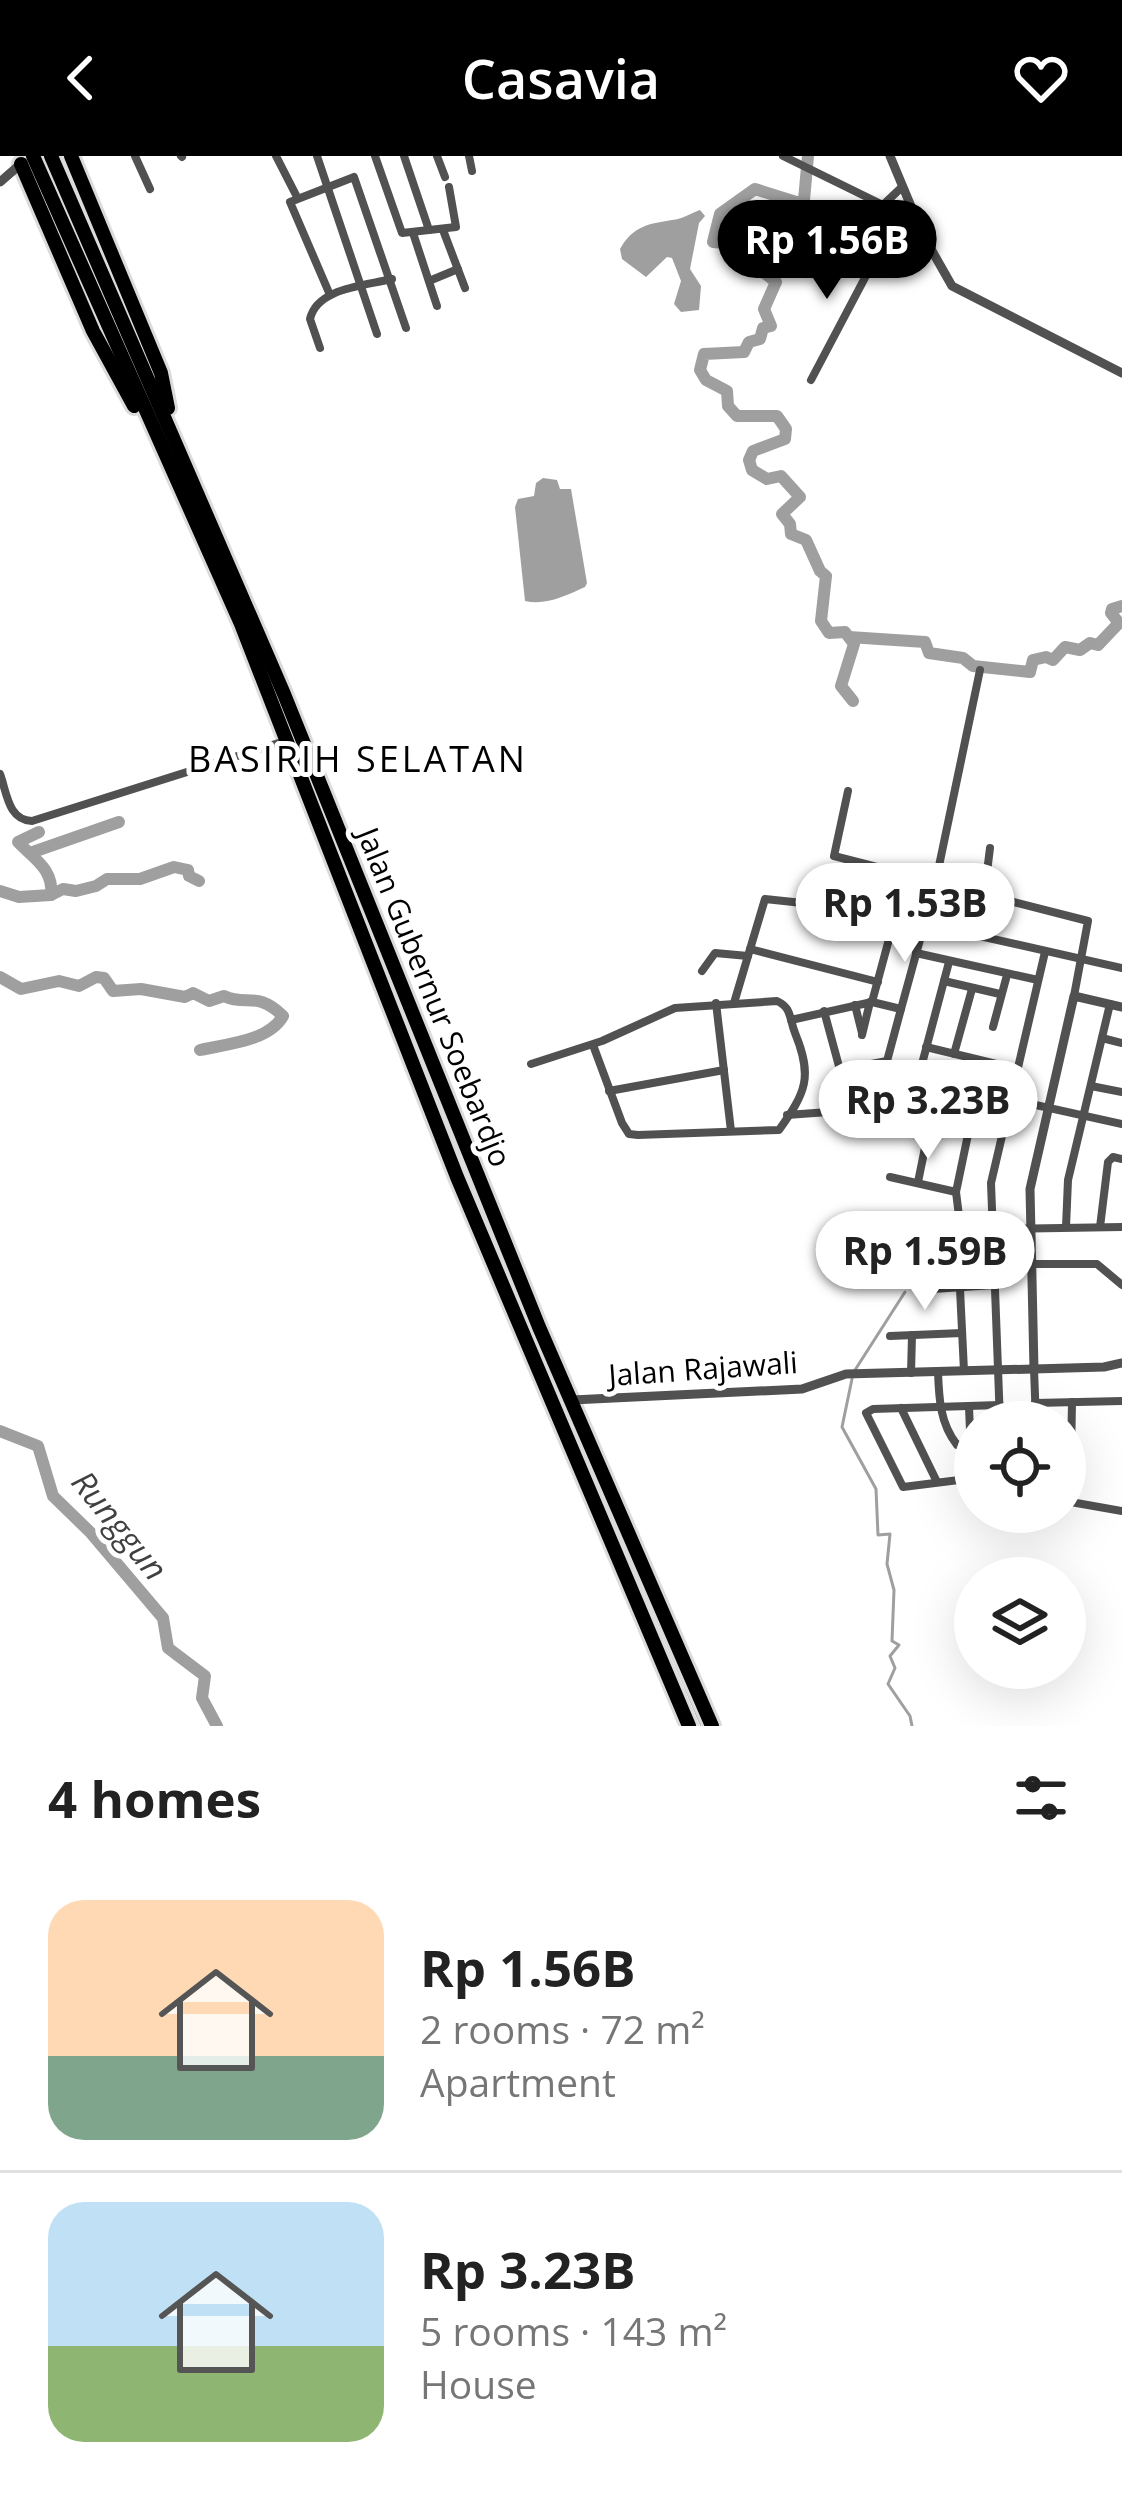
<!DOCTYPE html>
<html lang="en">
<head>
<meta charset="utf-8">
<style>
  :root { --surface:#fff; --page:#f2f2f2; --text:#222; --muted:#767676; --line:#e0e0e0; --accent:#000 }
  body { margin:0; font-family:"Open Sans",sans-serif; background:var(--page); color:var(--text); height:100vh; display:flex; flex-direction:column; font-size:45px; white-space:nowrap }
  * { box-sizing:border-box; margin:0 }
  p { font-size:39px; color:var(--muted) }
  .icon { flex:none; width:66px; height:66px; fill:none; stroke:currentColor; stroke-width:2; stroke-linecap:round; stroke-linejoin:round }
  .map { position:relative; height:1570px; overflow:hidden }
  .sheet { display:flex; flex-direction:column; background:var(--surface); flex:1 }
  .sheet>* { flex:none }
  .controls { position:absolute; left:954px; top:1245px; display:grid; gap:24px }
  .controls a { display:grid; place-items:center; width:132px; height:132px; border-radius:50%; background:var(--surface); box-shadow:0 12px 48px #0002; font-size:60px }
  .price { position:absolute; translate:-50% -102px; padding:0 27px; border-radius:42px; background:#fff; color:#222; font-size:39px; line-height:78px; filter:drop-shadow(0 3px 6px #0008) }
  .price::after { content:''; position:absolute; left:50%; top:72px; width:36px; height:27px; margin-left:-18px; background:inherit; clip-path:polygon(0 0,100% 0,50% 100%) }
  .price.selected { background:var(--accent); color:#fff }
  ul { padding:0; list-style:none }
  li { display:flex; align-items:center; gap:36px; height:300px; padding:0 48px }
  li+li { border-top:3px solid var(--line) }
  li span { display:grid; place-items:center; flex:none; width:336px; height:240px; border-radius:36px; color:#555 }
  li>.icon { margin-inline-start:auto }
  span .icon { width:144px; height:144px; fill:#fffc; stroke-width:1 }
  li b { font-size:51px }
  h2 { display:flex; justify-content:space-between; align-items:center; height:144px; padding:0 48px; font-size:51px }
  header { display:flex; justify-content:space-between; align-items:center; height:156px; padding:0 48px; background:var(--accent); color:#fff; font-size:54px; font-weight:600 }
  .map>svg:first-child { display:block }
</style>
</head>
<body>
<header><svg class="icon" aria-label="back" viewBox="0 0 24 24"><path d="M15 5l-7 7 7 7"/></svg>Casavia<svg class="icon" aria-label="heart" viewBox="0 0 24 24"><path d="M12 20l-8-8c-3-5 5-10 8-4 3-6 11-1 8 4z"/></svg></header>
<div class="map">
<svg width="1122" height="1570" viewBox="0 0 1122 1570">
  <rect width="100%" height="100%" fill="#fff"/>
  <!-- water -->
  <g fill="#9f9f9f">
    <path d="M700,54L705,60L699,67L690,113L701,130L699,154L681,156L674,148L681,125L672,102L667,101L646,121L622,103L620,93C633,70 648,68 672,64C683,63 691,57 700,54Z"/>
    <path d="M543,322L557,324L560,333H571L587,427L585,431C567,439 546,450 525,445L515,351L518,343L534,340L536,327Z"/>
  </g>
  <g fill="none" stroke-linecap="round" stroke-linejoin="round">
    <!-- stream -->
    <g stroke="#9f9f9f" stroke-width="3">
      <polyline points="71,69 153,252"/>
      <polyline points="343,703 424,907"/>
      <polyline points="433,928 509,1115"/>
      <polyline points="855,1214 905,1136"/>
      <polyline points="852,1223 842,1271 876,1333 878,1379 890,1378 887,1408 894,1434 892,1485 899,1489 890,1500 895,1512 888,1528 910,1560 912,1570"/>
      <polyline points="621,1378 702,1570"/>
    </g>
    <!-- river -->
    <g stroke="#9f9f9f" stroke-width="12">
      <polyline points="808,0 804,44 796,46 755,33 720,58 713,86 725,87 728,97 743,100 776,126 764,153 771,170 763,172 760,183 749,186 744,196 704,198 700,214 706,224 727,235 728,250 737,260 777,260 786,273 785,283 753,295 749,304 752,314 767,323 781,320 800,341 782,358 790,368 791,378 806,384 820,415 826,420 821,465 829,477 845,476 854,488 841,530 853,545"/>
      <polyline points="849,481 925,486 929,497 963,502 973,510 1030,516 1033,504 1046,501 1053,504 1065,491 1080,494 1090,487 1098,489 1119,467 1111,457 1112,453 1122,450"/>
      <path d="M39,676L18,686C33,702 54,713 51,739"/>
      <polyline points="30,697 119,666"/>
      <polyline points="0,735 19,741 51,739 63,733 76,735 96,730 107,723 140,723 174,711 188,714 189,720 199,725"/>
      <path d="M0,821L21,833L59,825L79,830L96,821L104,822L113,835L141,833L185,841L193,837L209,845L224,840C247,851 256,834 283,860C269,885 227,888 200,894"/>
      <polyline points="0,1275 38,1290 53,1340 91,1377 163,1462 168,1492 205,1520 202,1542 217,1570"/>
    </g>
    <defs>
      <g id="trunk">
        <polyline points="33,0 241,468 457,1021 689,1570"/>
        <polyline points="51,0 284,538 539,1171 712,1570"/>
        <polyline points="71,0 161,217 168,252"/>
        <polyline points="21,8 93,175 134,250"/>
      </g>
    </defs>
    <!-- trunk casing -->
    <use href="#trunk" stroke="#dbdbdb" stroke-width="20"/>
    <!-- minor -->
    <g stroke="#515151" stroke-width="8">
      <polyline points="135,0 150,33"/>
      <polyline points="181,0 182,1"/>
      <polyline points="276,0 297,41"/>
      <polyline points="317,0 377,178"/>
      <polyline points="375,0 402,77 456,71 449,31"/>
      <polyline points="404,0 429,74"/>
      <polyline points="437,0 445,21"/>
      <polyline points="469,0 472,15"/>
      <polyline points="783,0 883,49"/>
      <polyline points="804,71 812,60 821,57 847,67 864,67 902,31"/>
      <polyline points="443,74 465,132"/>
      <polyline points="413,77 437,150"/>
      <polyline points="429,125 458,113"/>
      <polyline points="330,139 290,46 354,21 406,172"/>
      <path d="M320,192L310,163C317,132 364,130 392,123"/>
      <polyline points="811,224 877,99 864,67"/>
      <path d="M0,618C7,637 8,664 32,665L285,585"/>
      <polyline points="848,635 834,700 1088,765 1074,840"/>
      <polyline points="984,740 990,692"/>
      <polyline points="750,793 878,826"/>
      <polyline points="916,797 1038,824"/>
      <polyline points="702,815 715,797 748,800"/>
      <polyline points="944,825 1000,838"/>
      <polyline points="872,846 895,761"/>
      <polyline points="716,847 731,975"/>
      <polyline points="734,847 765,743 859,753 1122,812"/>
      <polyline points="855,849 862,877"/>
      <polyline points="824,855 840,914 887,905 901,853"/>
      <polyline points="791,864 872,846 901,853 935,729 980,514"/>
      <polyline points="993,871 1007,819"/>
      <polyline points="862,879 870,846"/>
      <polyline points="1102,882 1122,887"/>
      <polyline points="926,891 1018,913"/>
      <polyline points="954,898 972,833"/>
      <path d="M531,908L602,885L675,852L777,845C792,852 789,862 795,877C813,921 806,936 779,974L638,979L629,978L622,967L593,889"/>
      <polyline points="918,923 949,806"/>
      <polyline points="1091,930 1122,936"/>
      <polyline points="609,935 724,914"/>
      <polyline points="787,959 897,951 900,919 1122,968"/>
      <polyline points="933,961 1003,976"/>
      <polyline points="890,1021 956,1036"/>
      <polyline points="918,1026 938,928"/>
      <polyline points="960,1068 956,1036 970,969"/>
      <polyline points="1066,1071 1068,1024 1110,848"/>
      <polyline points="1100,1071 1108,1006 1113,1001 1122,1003"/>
      <polyline points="993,1073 1122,1071"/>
      <polyline points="963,1097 993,1097"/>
      <polyline points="1031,1108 1097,1108 1122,1129"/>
      <polyline points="960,1133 964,1215"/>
      <polyline points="922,1137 933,1133 994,1129"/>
      <polyline points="890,1180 962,1177"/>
      <polyline points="1034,1213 1036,1266"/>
      <path d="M938,1216C939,1243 940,1267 957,1289L970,1288"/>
      <polyline points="911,1217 912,1179"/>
      <polyline points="1035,1247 1122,1245"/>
      <polyline points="969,1251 972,1322"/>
      <polyline points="901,1252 937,1326"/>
      <polyline points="1000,1266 991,1027 1045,796"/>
      <polyline points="1071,1300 1072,1246"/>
      <polyline points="975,1322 903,1331 866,1257 873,1253 1000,1249"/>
      <polyline points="1065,1345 1122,1355"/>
    </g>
    <!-- tertiary -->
    <g stroke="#515151" stroke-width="9">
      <polyline points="890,0 923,79 952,130 1122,217"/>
      <polyline points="0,26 23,6"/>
      <polyline points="1034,1213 1030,1033 1074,840 1122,851"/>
      <polyline points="572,1244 802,1233 846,1218 1104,1211 1122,1207"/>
    </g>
    <!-- trunk -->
    <use href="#trunk" stroke="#000" stroke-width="14"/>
  </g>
  <g text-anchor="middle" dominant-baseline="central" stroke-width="10" stroke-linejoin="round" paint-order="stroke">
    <!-- street labels -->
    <g font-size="30" fill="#000" stroke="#fff">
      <text transform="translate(435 841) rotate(68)">Jalan Gubernur Soebardjo</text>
      <text transform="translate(703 1212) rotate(-4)">Jalan Rajawali</text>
    </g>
    <!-- water labels -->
    <g font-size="33" font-style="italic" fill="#404040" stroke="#fff">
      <text transform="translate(120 1369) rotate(51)">Runggun</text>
    </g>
    <!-- quarter labels -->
    <g font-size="36" letter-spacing="3" fill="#000" stroke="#fff">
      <text x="358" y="602">BASIRIH SELATAN</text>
    </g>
  </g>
</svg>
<div class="controls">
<a><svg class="icon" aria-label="locate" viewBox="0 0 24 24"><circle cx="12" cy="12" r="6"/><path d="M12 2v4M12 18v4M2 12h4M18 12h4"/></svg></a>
<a><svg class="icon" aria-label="layers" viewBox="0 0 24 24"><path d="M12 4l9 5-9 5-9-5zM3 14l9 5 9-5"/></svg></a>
</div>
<b class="price selected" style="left:827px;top:146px">Rp 1.56B</b>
<b class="price" style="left:905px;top:809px">Rp 1.53B</b>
<b class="price" style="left:928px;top:1006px">Rp 3.23B</b>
<b class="price" style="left:925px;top:1157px">Rp 1.59B</b>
</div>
<section class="sheet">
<h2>4 homes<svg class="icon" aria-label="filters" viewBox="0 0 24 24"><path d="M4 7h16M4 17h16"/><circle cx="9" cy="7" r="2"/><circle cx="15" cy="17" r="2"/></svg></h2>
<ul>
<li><span style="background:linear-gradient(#ffd9b3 65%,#7fa58c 0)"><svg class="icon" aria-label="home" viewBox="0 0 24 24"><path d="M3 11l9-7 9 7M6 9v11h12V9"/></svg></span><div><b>Rp 1.56B</b><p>2 rooms · 72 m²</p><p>Apartment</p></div></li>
<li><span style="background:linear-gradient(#bfe0f5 60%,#8fb573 0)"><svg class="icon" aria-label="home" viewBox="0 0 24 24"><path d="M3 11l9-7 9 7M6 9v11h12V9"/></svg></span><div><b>Rp 3.23B</b><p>5 rooms · 143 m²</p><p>House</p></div></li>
</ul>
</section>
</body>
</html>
